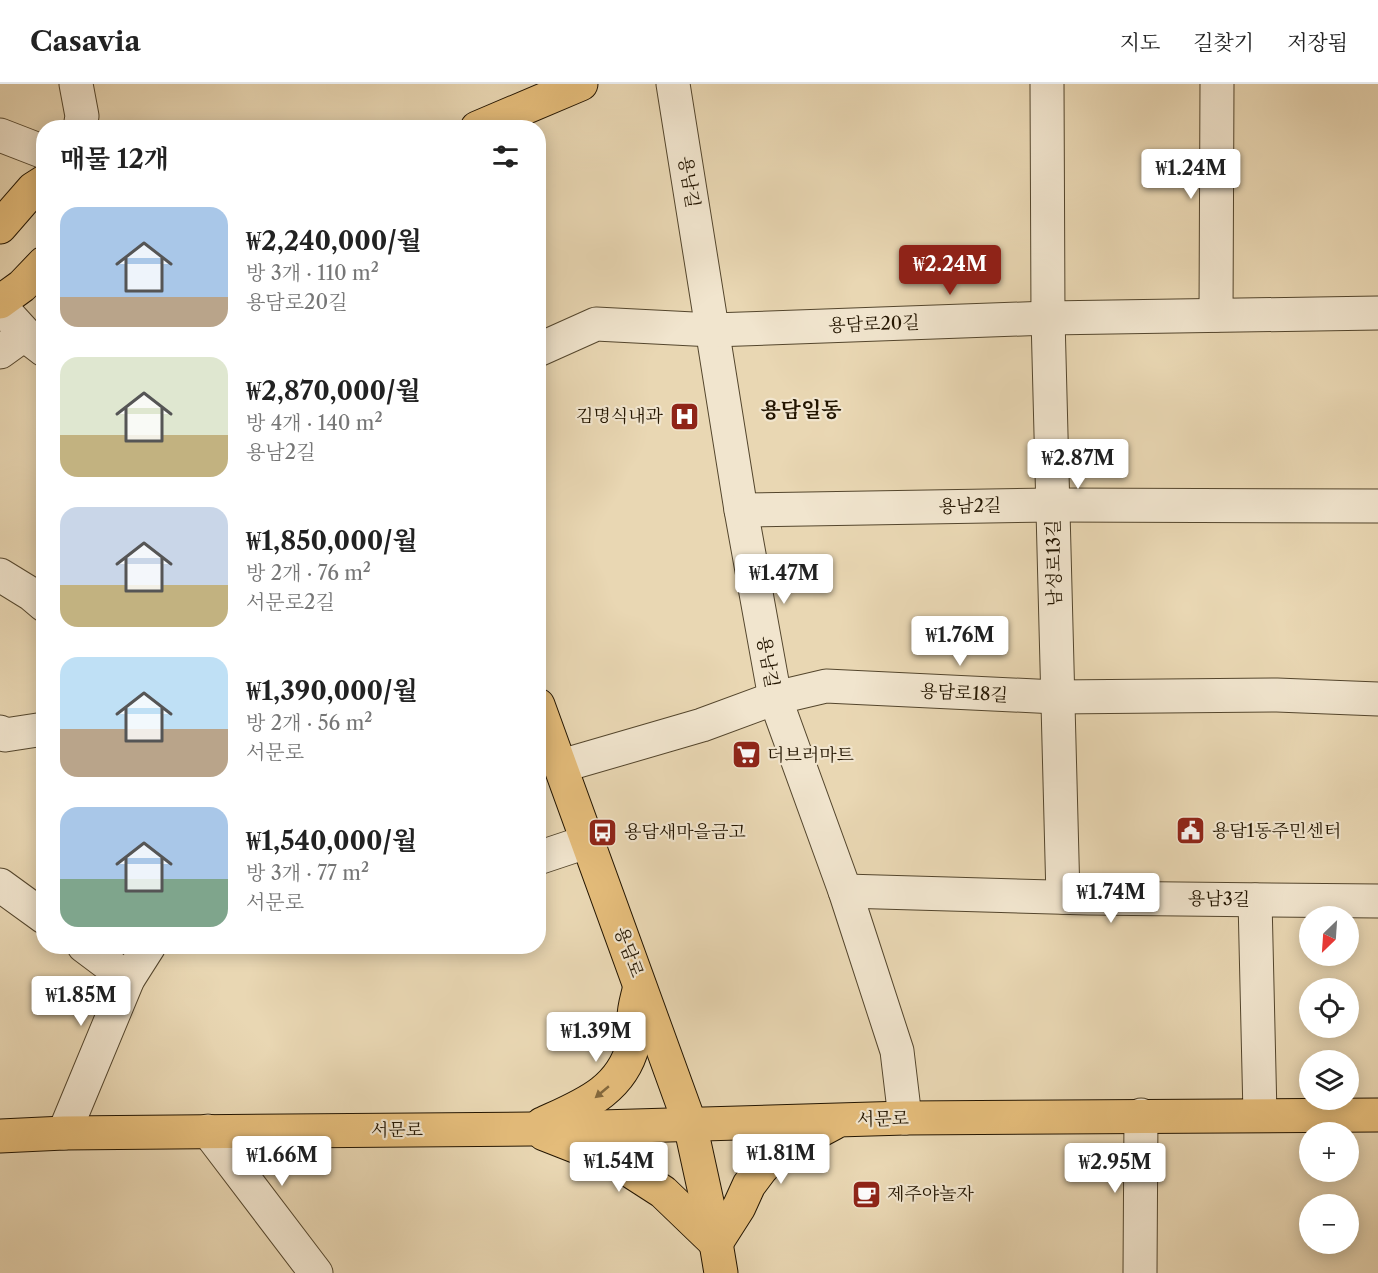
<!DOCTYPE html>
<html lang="ko">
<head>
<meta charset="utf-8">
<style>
  :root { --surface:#fff; --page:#f6f6f6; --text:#222; --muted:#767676; --line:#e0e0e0; --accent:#8f2418 }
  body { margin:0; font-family:"Libre Caslon Text","Noto Serif KR",serif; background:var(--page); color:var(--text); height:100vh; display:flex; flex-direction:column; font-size:22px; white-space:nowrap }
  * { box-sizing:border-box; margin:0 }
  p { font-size:20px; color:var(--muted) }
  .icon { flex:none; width:33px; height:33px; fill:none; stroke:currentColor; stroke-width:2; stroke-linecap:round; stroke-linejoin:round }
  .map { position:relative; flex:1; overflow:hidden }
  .sheet { position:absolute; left:36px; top:36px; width:510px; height:834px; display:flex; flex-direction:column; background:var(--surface); border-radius:24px; box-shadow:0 3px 15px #0003 }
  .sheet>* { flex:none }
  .needle { width:39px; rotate:205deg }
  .fabs { position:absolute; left:1299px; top:822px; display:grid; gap:12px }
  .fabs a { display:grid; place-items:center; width:60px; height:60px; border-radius:50%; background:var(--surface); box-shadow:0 3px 15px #0003; font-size:30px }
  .price { position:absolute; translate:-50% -51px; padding:0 14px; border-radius:6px; background:#fff; color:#222; font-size:20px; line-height:39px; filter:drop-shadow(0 2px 3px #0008) }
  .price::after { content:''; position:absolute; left:50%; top:36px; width:18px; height:14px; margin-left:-9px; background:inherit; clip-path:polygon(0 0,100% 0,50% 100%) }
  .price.selected { background:var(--accent); color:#fff }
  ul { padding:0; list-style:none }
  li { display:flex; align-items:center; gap:18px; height:150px; padding:0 24px }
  li span { display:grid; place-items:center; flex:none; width:168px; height:120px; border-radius:18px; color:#555 }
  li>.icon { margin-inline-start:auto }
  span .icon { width:72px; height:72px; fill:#fffc; stroke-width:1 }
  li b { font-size:26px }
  h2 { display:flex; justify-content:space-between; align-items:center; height:72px; padding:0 24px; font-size:26px }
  header { display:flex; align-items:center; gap:36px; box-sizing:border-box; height:84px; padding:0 30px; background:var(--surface); border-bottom:2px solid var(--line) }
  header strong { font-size:28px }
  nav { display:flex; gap:33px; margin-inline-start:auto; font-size:21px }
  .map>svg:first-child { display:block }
</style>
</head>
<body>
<header>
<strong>Casavia</strong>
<nav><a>지도</a><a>길찾기</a><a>저장됨</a></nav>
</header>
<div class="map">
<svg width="1378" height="1189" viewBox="0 0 1378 1189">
  <rect width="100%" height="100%" fill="#e9d7b3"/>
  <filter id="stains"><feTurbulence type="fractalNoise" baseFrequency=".00333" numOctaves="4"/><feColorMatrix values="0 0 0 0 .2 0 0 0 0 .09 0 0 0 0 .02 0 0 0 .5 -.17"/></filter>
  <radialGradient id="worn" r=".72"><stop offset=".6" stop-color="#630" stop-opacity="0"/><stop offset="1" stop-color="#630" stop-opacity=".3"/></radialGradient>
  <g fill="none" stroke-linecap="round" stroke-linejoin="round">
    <defs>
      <g id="minor">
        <polyline points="76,0 82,32 80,44"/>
        <polyline points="673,0 741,426 775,614 845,807 897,967 905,1034"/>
        <polyline points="1047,0 1048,234 1063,813"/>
        <polyline points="0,51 44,68"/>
        <polyline points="0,222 31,256 44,266"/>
        <polyline points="1216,231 1217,0"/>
        <polyline points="538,266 596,240 713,246 1048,234 1378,229"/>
        <polyline points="0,268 25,250"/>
        <polyline points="741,426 1052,421 1378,422"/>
        <polyline points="0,491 31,510 44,521"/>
        <polyline points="0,648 5,651 44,645"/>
        <polyline points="561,682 702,641 775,614 826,602 1056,613 1277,611 1378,615"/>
        <polyline points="538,774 589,757"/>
        <polyline points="0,801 44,833"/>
        <polyline points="845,807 1088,814 1378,817"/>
        <polyline points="1255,816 1260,1031"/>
        <polyline points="84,862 128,895"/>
        <polyline points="208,1047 316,1189"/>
        <polyline points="64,1049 128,895 149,862"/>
        <polyline points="1140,1189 1141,1031"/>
      </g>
      <g id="major">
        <polyline points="477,44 581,0"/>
        <polyline points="0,143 33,105 44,98"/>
        <polyline points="0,218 22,202 44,179"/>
        <polyline points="538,621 690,1040 716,1159 721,1189"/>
        <path d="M542,1040C581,1022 621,1008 633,961C636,953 634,942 634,933C634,924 637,915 639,906"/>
        <polyline points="544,1050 618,1079 663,1108 716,1159 739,1123 749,1101 761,1085 774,1071 834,1039"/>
        <polyline points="0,1052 64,1049 531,1045 905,1034 1378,1031"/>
      </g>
    </defs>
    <!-- minor casing -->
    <use href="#minor" stroke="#54462d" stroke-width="35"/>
    <!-- major casing -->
    <use href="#major" stroke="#231500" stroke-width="35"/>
    <!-- minor -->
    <use href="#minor" stroke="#f1e5ce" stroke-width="33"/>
    <!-- major -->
    <use href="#major" stroke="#e4bc7a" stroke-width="33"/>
  </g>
  <!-- one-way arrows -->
  <defs><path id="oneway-solid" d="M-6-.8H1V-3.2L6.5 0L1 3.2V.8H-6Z" transform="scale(1.5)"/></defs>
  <use fill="#84683d" href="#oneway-solid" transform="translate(602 1008) rotate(140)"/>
  <!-- icons -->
  <defs>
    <symbol id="hospital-square" viewBox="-11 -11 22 22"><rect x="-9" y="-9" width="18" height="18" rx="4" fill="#8f2418" stroke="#f1e5ce"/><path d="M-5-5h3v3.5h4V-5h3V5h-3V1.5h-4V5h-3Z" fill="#fff"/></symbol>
    <symbol id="supermarket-square" viewBox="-11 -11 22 22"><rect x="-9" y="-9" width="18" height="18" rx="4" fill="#8f2418" stroke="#f1e5ce"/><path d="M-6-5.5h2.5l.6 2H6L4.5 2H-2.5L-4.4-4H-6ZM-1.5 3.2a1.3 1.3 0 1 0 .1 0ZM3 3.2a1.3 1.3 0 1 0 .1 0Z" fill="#fff"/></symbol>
    <symbol id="civic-square" viewBox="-11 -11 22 22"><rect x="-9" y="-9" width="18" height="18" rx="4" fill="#8f2418" stroke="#f1e5ce"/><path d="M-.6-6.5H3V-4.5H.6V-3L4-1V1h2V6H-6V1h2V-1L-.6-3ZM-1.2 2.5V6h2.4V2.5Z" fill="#fff"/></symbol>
    <symbol id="bus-square" viewBox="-11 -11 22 22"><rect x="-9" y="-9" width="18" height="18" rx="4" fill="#8f2418" stroke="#f1e5ce"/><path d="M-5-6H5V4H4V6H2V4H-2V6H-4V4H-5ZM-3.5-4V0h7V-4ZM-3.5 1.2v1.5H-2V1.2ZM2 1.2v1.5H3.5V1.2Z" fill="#fff"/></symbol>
    <symbol id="cafe-square" viewBox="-11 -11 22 22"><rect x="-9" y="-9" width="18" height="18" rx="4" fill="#8f2418" stroke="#f1e5ce"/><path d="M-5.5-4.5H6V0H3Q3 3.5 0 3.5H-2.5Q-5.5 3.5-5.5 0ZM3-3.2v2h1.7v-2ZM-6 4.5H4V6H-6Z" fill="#fff"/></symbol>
  </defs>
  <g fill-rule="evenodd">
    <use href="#hospital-square" x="668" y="316" width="33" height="33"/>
    <use href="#supermarket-square" x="730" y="654" width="33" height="33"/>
    <use href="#civic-square" x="1174" y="730" width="33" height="33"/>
    <use href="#bus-square" x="586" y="732" width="33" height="33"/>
    <use href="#cafe-square" x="850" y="1094" width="33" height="33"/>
  </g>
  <g text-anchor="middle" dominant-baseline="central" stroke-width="4.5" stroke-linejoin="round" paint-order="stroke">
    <!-- street labels -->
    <g font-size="18" fill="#231500" stroke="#f1e5ce">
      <text transform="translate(689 98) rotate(81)">용남길</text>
      <text transform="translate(874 240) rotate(-2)">용담로20길</text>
      <text transform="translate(970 422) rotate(-1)">용남2길</text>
      <text transform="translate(1054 479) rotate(-91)">남성로13길</text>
      <text transform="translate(768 578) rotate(80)">용남길</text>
      <text transform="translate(964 609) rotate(3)">용담로18길</text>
      <text transform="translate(1219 815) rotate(1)">용남3길</text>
      <text transform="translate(629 868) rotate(70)">용담로</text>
      <text transform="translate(883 1035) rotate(-1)">서문로</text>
      <text x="397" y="1046">서문로</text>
    </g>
    <!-- poi labels -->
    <g font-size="18" fill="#231500" stroke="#f1e5ce" text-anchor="start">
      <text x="663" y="332" text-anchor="end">김명식내과</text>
      <text x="767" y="671">더브러마트</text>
      <text x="1212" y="747">용담1동주민센터</text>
      <text x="624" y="748">용담새마을금고</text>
      <text x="887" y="1110">제주야놀자</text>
    </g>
    <!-- quarter labels -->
    <g font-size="21" font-weight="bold" fill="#231500" stroke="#f1e5ce">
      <text x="801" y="325">용담일동</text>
    </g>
  </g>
  <rect width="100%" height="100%" filter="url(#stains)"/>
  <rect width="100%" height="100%" fill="url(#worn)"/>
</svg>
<div class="fabs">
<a><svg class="needle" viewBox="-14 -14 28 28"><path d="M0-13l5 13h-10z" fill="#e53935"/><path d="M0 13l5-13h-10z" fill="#767676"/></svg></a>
<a><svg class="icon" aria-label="locate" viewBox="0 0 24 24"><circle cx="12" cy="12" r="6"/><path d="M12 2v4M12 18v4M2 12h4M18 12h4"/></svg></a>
<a><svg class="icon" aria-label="layers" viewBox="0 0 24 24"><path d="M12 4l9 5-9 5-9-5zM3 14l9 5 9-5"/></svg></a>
<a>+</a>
<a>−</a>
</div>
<b class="price" style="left:1191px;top:116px">₩1.24M</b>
<b class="price selected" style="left:950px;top:212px">₩2.24M</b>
<b class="price" style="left:1078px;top:406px">₩2.87M</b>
<b class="price" style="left:784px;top:521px">₩1.47M</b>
<b class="price" style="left:960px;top:583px">₩1.76M</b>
<b class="price" style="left:1111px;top:840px">₩1.74M</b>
<b class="price" style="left:81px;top:943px">₩1.85M</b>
<b class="price" style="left:596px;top:979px">₩1.39M</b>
<b class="price" style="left:781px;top:1101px">₩1.81M</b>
<b class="price" style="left:282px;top:1103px">₩1.66M</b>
<b class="price" style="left:619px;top:1109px">₩1.54M</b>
<b class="price" style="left:1115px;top:1110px">₩2.95M</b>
<section class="sheet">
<h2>매물 12개<svg class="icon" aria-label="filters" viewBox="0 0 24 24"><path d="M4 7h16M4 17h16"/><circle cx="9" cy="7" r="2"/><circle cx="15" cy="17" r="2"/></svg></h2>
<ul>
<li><span style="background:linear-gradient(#a9c7e8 75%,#b9a48a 0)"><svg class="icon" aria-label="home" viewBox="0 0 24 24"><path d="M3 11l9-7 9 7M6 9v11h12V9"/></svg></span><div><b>₩2,240,000/월</b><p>방 3개 · 110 m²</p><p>용담로20길</p></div></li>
<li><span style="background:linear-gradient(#dfe7d0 65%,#c2b280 0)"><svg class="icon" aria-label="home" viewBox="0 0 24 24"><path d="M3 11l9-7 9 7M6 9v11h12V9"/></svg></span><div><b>₩2,870,000/월</b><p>방 4개 · 140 m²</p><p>용남2길</p></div></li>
<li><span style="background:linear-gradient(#c9d6e8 65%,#c2b280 0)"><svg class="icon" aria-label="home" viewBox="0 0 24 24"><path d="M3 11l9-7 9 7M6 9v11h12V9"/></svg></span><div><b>₩1,850,000/월</b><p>방 2개 · 76 m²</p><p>서문로2길</p></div></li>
<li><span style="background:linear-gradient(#bfe0f5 60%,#b9a48a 0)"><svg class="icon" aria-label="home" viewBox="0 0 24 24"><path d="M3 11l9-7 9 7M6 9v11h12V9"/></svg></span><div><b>₩1,390,000/월</b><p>방 2개 · 56 m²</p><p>서문로</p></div></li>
<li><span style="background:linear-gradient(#a9c7e8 60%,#7fa58c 0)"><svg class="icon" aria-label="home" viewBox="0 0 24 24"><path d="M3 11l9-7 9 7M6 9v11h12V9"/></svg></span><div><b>₩1,540,000/월</b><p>방 3개 · 77 m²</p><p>서문로</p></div></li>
</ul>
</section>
</div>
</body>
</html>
